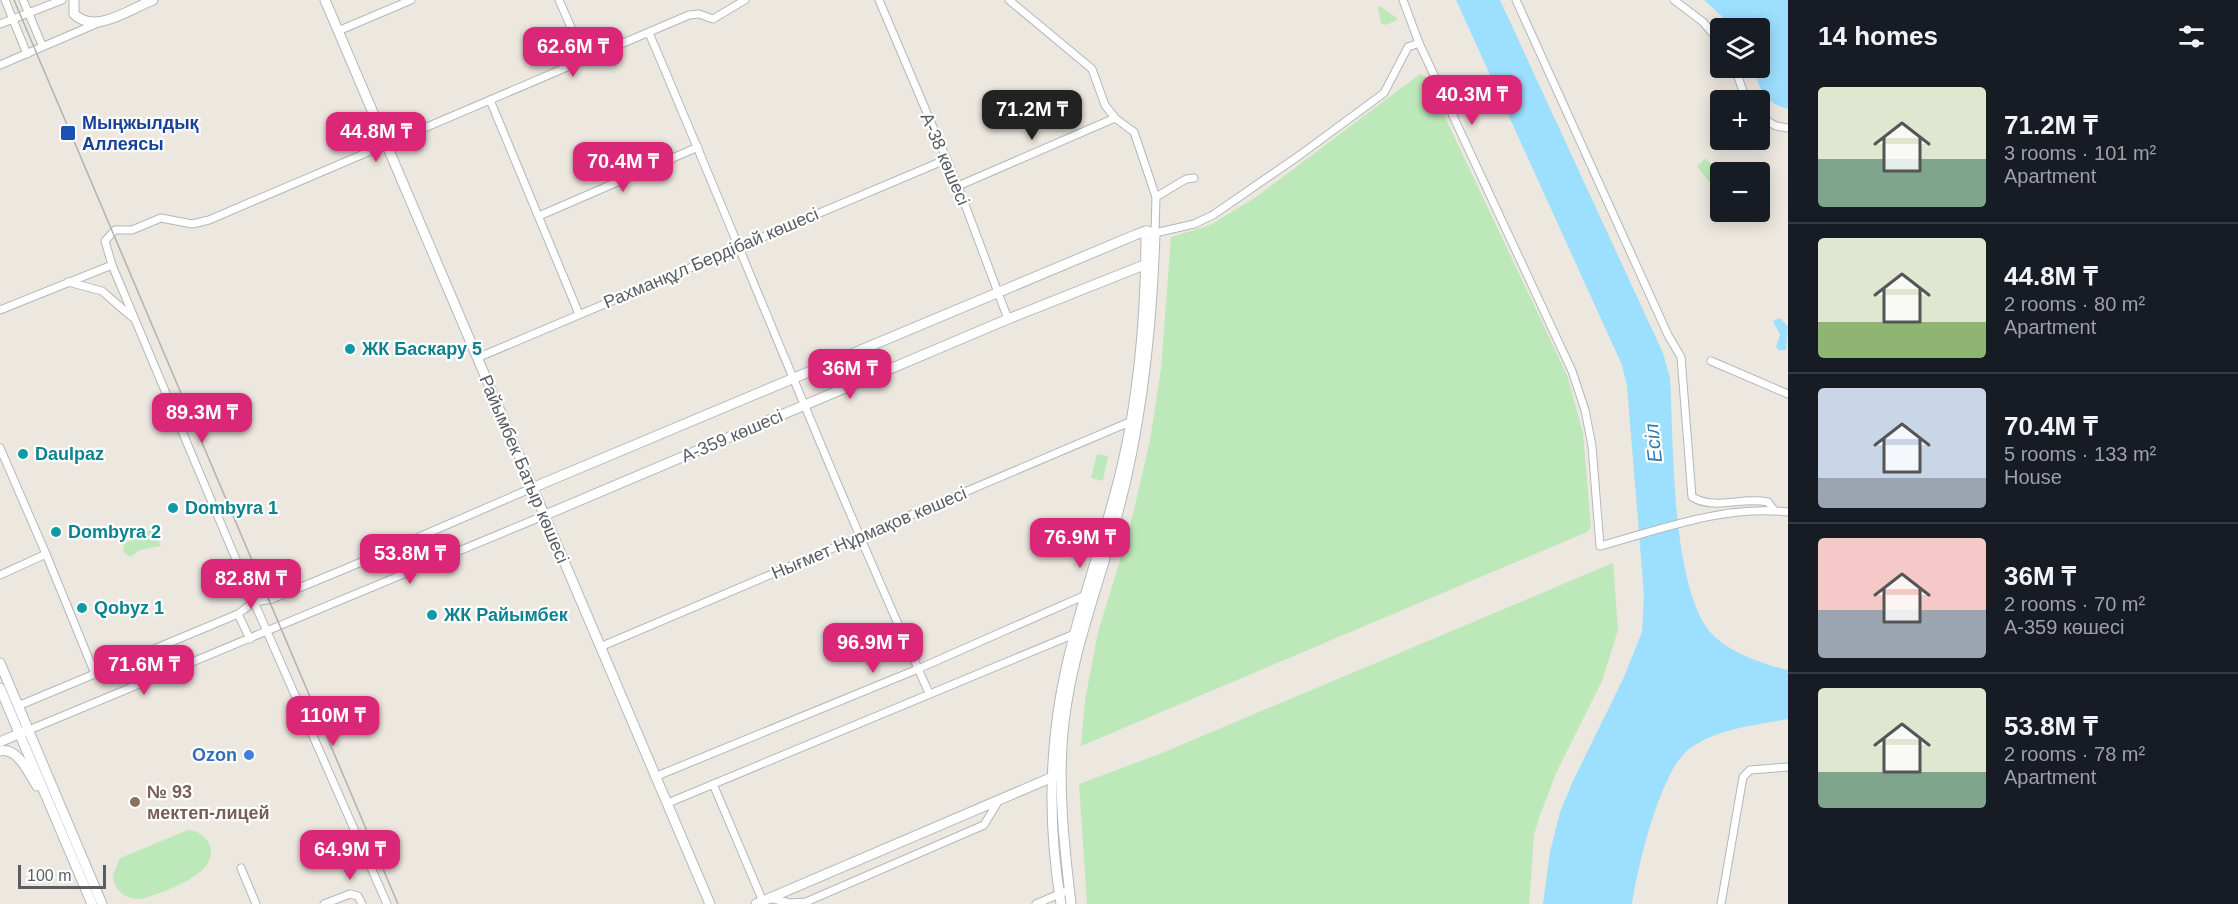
<!DOCTYPE html>
<html lang="en">
<head>
<meta charset="utf-8">
<style>
  :root { --surface:#171b24; --page:#242831; --text:#f1f3f6; --muted:#9ea1a6; --line:#363941; --accent:#db2777 }
  body { margin:0; font-family:Arial,sans-serif; background:var(--page); color:var(--text); height:100vh; display:flex; flex-direction:column; font-size:22px; white-space:nowrap }
  * { box-sizing:border-box; margin:0 }
  p { font-size:20px; color:var(--muted) }
  .icon { flex:none; width:33px; height:33px; fill:none; stroke:currentColor; stroke-width:2; stroke-linecap:round; stroke-linejoin:round }
  .map { position:relative; flex:1; overflow:hidden }
  .details { display:flex; flex-direction:column; background:var(--surface); width:450px }
  .details>* { flex:none }
  .fabs { position:absolute; left:1710px; top:18px; display:grid; gap:12px }
  .fabs a { display:grid; place-items:center; width:60px; height:60px; border-radius:6px; background:var(--surface); box-shadow:0 3px 15px #0003; font-size:30px }
  .scale { position:absolute; left:18px; bottom:15px; width:88px; box-sizing:border-box; padding-left:6px; border:3px solid #585e62; border-top:0; font-size:16px; line-height:21px; white-space:nowrap; color:#585e62; -webkit-text-stroke:4px #fff; paint-order:stroke }
  .price { position:absolute; translate:-50% -51px; padding:0 14px; border-radius:12px; background:var(--accent); color:#fff; font-size:20px; line-height:39px; filter:drop-shadow(0 2px 3px #0008) }
  .price::after { content:''; position:absolute; left:50%; top:36px; width:18px; height:14px; margin-left:-9px; background:inherit; clip-path:polygon(0 0,100% 0,50% 100%) }
  .price.current { background:#222; color:#fff }
  ul { padding:0; list-style:none }
  li { display:flex; align-items:center; gap:18px; height:150px; padding:0 30px }
  li+li { border-top:2px solid var(--line) }
  li span { display:grid; place-items:center; flex:none; width:168px; height:120px; border-radius:6px; color:#555 }
  li>.icon { margin-inline-start:auto }
  span .icon { width:72px; height:72px; fill:#fffc; stroke-width:1 }
  li b { font-size:26px }
  h2 { display:flex; justify-content:space-between; align-items:center; height:72px; padding:0 30px; font-size:26px }
  main { display:flex; flex:1; min-height:0 }
  .map>svg:first-child { display:block }
</style>
</head>
<body>
<main>
<div class="map">
<svg width="1788" height="904" viewBox="0 0 1788 904">
  <rect width="100%" height="100%" fill="#ede8df"/>
  <!-- green -->
  <g fill="#bde8b9">
    <polygon points="1380,6 1397,18 1397,20 1386,25 1381,23 1378,7"/>
    <polygon points="1420,74 1426,77 1567,375 1583,433 1591,528 1587,532 1081,746 1085,700 1098,632 1129,531 1150,440 1161,369 1171,237 1210,225 1256,197"/>
    <polygon points="1706,158 1719,176 1710,183 1697,166"/>
    <polygon points="1097,454 1108,456 1103,481 1091,478"/>
    <polygon points="153,529 161,546 140,550 130,557 123,552 124,544 138,534"/>
    <polygon points="1613,563 1618,630 1602,681 1556,773 1539,818 1534,835 1529,904 1087,904 1079,784 1157,755"/>
    <path d="M188,830C198,831 207,836 210,846C220,874 162,893 141,899C125,900 114,890 113,875L120,858Z"/>
  </g>
  <!-- water -->
  <g fill="#9ddfff">
    <path d="M1456,0H1500L1663,353L1670,378C1674,446 1671,569 1705,625C1720,650 1762,664 1788,670V719C1756,725 1714,729 1688,750C1660,772 1637,869 1632,904H1543L1550,852L1560,812L1573,781L1624,677L1642,632L1644,595L1627,386L1622,365Z"/>
    <path d="M1704,0H1788V109C1763,102 1761,91 1753,68H1760V28H1735Z"/>
    <polygon points="1780,318 1788,327 1786,350 1779,350 1776,347 1780,335 1773,321"/>
  </g>
  <g fill="none" stroke-linecap="round" stroke-linejoin="round">
    <defs>
      <g id="street">
        <polyline points="5,0 27,54"/>
        <polyline points="23,0 42,45"/>
        <polyline points="559,0 585,59"/>
        <polyline points="879,0 958,186 1008,319"/>
        <polyline points="1009,0 1092,69 1105,105 1115,118 1134,132 1156,197"/>
        <polyline points="1403,0 1419,43"/>
        <path d="M1516,0L1668,335L1681,357L1692,497C1716,511 1742,496 1768,502L1774,510"/>
        <polyline points="1674,0 1703,22 1720,42"/>
        <polyline points="0,24 62,0"/>
        <polyline points="338,31 411,0"/>
        <path d="M649,33C743,253 830,475 929,693"/>
        <polyline points="0,65 98,23"/>
        <polyline points="1735,68 1746,100"/>
        <polyline points="490,100 579,314"/>
        <polyline points="1760,117 1776,126 1788,128"/>
        <path d="M1194,178L1186,179L1156,197L1155,233L1194,224L1213,215L1300,155L1384,93L1408,47L1419,43L1572,371L1585,410L1592,446L1600,546C1662,529 1723,505 1788,512"/>
        <polyline points="958,186 1115,118"/>
        <polyline points="539,216 698,147"/>
        <polyline points="68,282 102,291 132,317"/>
        <polyline points="0,310 112,265"/>
        <polyline points="477,358 945,160"/>
        <polyline points="1711,361 1788,394"/>
        <polyline points="0,448 46,554"/>
        <polyline points="0,575 46,554 95,674"/>
        <polyline points="238,614 254,602 112,265 105,241 115,230 132,230 161,218 192,224 209,220 689,15 699,14 713,19 745,0"/>
        <polyline points="600,647 1132,421"/>
        <polyline points="18,706 238,614 250,639"/>
        <polyline points="29,730 543,516"/>
        <polyline points="657,776 918,669 1088,594"/>
        <polyline points="713,784 764,904"/>
        <polyline points="668,803 1079,632"/>
        <polyline points="241,868 256,904"/>
        <polyline points="769,898 790,903 806,902 984,825 999,800"/>
        <polyline points="324,904 350,894 358,896 362,904"/>
        <polyline points="387,904 254,602 272,599 345,569 532,488"/>
        <polyline points="1036,904 1064,892"/>
        <polyline points="1721,904 1743,777 1750,770 1788,767"/>
      </g>
      <g id="secondary">
        <path d="M74,0V14C95,35 130,9 153,0"/>
        <polyline points="325,0 710,904"/>
        <path d="M532,488L1135,235L1146,231L1155,233C1152,328 1142,424 1117,516C1099,585 1072,651 1064,723C1057,782 1064,844 1071,904"/>
        <polyline points="543,516 1008,319 1149,263"/>
        <polyline points="0,663 102,904"/>
        <polyline points="0,688 92,904"/>
        <polyline points="0,742 25,731"/>
        <path d="M0,751C18,747 29,774 37,786"/>
        <polyline points="756,904 1055,776"/>
        <path d="M1061,904C1048,826 1049,745 1066,669C1081,599 1107,532 1123,462C1140,387 1146,309 1146,231"/>
      </g>
    </defs>
    <!-- street casing -->
    <use href="#street" stroke="#b2b7bc" stroke-width="9"/>
    <!-- secondary casing -->
    <use href="#secondary" stroke="#b3b8be" stroke-width="11"/>
    <!-- street -->
    <use href="#street" stroke="#fff" stroke-width="7"/>
    <!-- secondary -->
    <use href="#secondary" stroke="#fff" stroke-width="9"/>
    <!-- tram -->
    <polyline stroke="#b0b1b2" stroke-width="1.5" points="14,0 398,904"/>
  </g>
  <!-- markers -->
  <rect fill="#1a4fb4" stroke="#fff" stroke-width="2" x="60" y="125" width="16" height="16" rx="3"/>
  <g fill="#0f9aa8" stroke="#fff" stroke-width="2">
    <circle cx="350" cy="349" r="6"/>
    <circle cx="23" cy="454" r="6"/>
    <circle cx="173" cy="508" r="6"/>
    <circle cx="56" cy="532" r="6"/>
    <circle cx="82" cy="608" r="6"/>
    <circle cx="432" cy="615" r="6"/>
  </g>
  <circle fill="#3f7fe0" stroke="#fff" stroke-width="2" cx="249" cy="755" r="6"/>
  <circle fill="#8d6e63" stroke="#fff" stroke-width="2" cx="135" cy="802" r="6"/>
  <g text-anchor="middle" dominant-baseline="central" stroke-width="4.5" stroke-linejoin="round" paint-order="stroke">
    <!-- transit labels -->
    <g font-size="18" font-weight="bold" fill="#164399" stroke="#fff" text-anchor="start">
      <text x="82" y="123">Мыңжылдық<tspan x="82" dy="21">Аллеясы</tspan></text>
    </g>
    <!-- street labels -->
    <g font-size="18" fill="#585e62" stroke="#fff">
      <text transform="translate(945 159) rotate(67)">А-38 көшесі</text>
      <text transform="translate(711 258) rotate(-23)">Рахманқұл Бердібай көшесі</text>
      <text transform="translate(732 436) rotate(-23)">А-359 көшесі</text>
      <text transform="translate(524 469) rotate(67)">Райымбек Батыр көшесі</text>
      <text transform="translate(869 533) rotate(-23)">Нығмет Нұрмақов көшесі</text>
    </g>
    <!-- culture labels -->
    <g font-size="18" font-weight="bold" fill="#0d838f" stroke="#fff" text-anchor="start">
      <text x="362" y="349">ЖК Баскару 5</text>
      <text x="35" y="454">Daulpaz</text>
      <text x="185" y="508">Dombyra 1</text>
      <text x="68" y="532">Dombyra 2</text>
      <text x="94" y="608">Qobyz 1</text>
      <text x="444" y="615">ЖК Райымбек</text>
    </g>
    <!-- shop labels -->
    <g font-size="18" font-weight="bold" fill="#366cbe" stroke="#fff" text-anchor="end">
      <text x="237" y="755">Ozon</text>
    </g>
    <!-- education labels -->
    <g font-size="18" font-weight="bold" fill="#785e54" stroke="#fff" text-anchor="start">
      <text x="147" y="792">№ 93<tspan x="147" dy="21">мектеп-лицей</tspan></text>
    </g>
    <!-- water labels -->
    <g font-size="20" font-style="italic" fill="#307cb0" stroke="#fff">
      <text transform="translate(1653 443) rotate(-96)">Есіл</text>
    </g>
  </g>
</svg>
<div class="fabs">
<a><svg class="icon" aria-label="layers" viewBox="0 0 24 24"><path d="M12 4l9 5-9 5-9-5zM3 14l9 5 9-5"/></svg></a>
<a>+</a>
<a>−</a>
</div>
<div class="scale">100 m</div>
<b class="price" style="left:573px;top:78px">62.6M ₸</b>
<b class="price" style="left:1472px;top:126px">40.3M ₸</b>
<b class="price current" style="left:1032px;top:141px">71.2M ₸</b>
<b class="price" style="left:376px;top:163px">44.8M ₸</b>
<b class="price" style="left:623px;top:193px">70.4M ₸</b>
<b class="price" style="left:850px;top:400px">36M ₸</b>
<b class="price" style="left:202px;top:444px">89.3M ₸</b>
<b class="price" style="left:1080px;top:569px">76.9M ₸</b>
<b class="price" style="left:410px;top:585px">53.8M ₸</b>
<b class="price" style="left:251px;top:610px">82.8M ₸</b>
<b class="price" style="left:873px;top:674px">96.9M ₸</b>
<b class="price" style="left:144px;top:696px">71.6M ₸</b>
<b class="price" style="left:333px;top:747px">110M ₸</b>
<b class="price" style="left:350px;top:881px">64.9M ₸</b>
</div>
<section class="details">
<h2>14 homes<svg class="icon" aria-label="filters" viewBox="0 0 24 24"><path d="M4 7h16M4 17h16"/><circle cx="9" cy="7" r="2"/><circle cx="15" cy="17" r="2"/></svg></h2>
<ul>
<li><span style="background:linear-gradient(#dfe7d0 60%,#7fa58c 0)"><svg class="icon" aria-label="home" viewBox="0 0 24 24"><path d="M3 11l9-7 9 7M6 9v11h12V9"/></svg></span><div><b>71.2M ₸</b><p>3 rooms · 101 m²</p><p>Apartment</p></div></li>
<li><span style="background:linear-gradient(#dfe7d0 70%,#8fb573 0)"><svg class="icon" aria-label="home" viewBox="0 0 24 24"><path d="M3 11l9-7 9 7M6 9v11h12V9"/></svg></span><div><b>44.8M ₸</b><p>2 rooms · 80 m²</p><p>Apartment</p></div></li>
<li><span style="background:linear-gradient(#c9d6e8 75%,#9aa5b1 0)"><svg class="icon" aria-label="home" viewBox="0 0 24 24"><path d="M3 11l9-7 9 7M6 9v11h12V9"/></svg></span><div><b>70.4M ₸</b><p>5 rooms · 133 m²</p><p>House</p></div></li>
<li><span style="background:linear-gradient(#f6c9c9 60%,#9aa5b1 0)"><svg class="icon" aria-label="home" viewBox="0 0 24 24"><path d="M3 11l9-7 9 7M6 9v11h12V9"/></svg></span><div><b>36M ₸</b><p>2 rooms · 70 m²</p><p>А-359 көшесі</p></div></li>
<li><span style="background:linear-gradient(#dfe7d0 70%,#7fa58c 0)"><svg class="icon" aria-label="home" viewBox="0 0 24 24"><path d="M3 11l9-7 9 7M6 9v11h12V9"/></svg></span><div><b>53.8M ₸</b><p>2 rooms · 78 m²</p><p>Apartment</p></div></li>
</ul>
</section>
</main>
</body>
</html>
